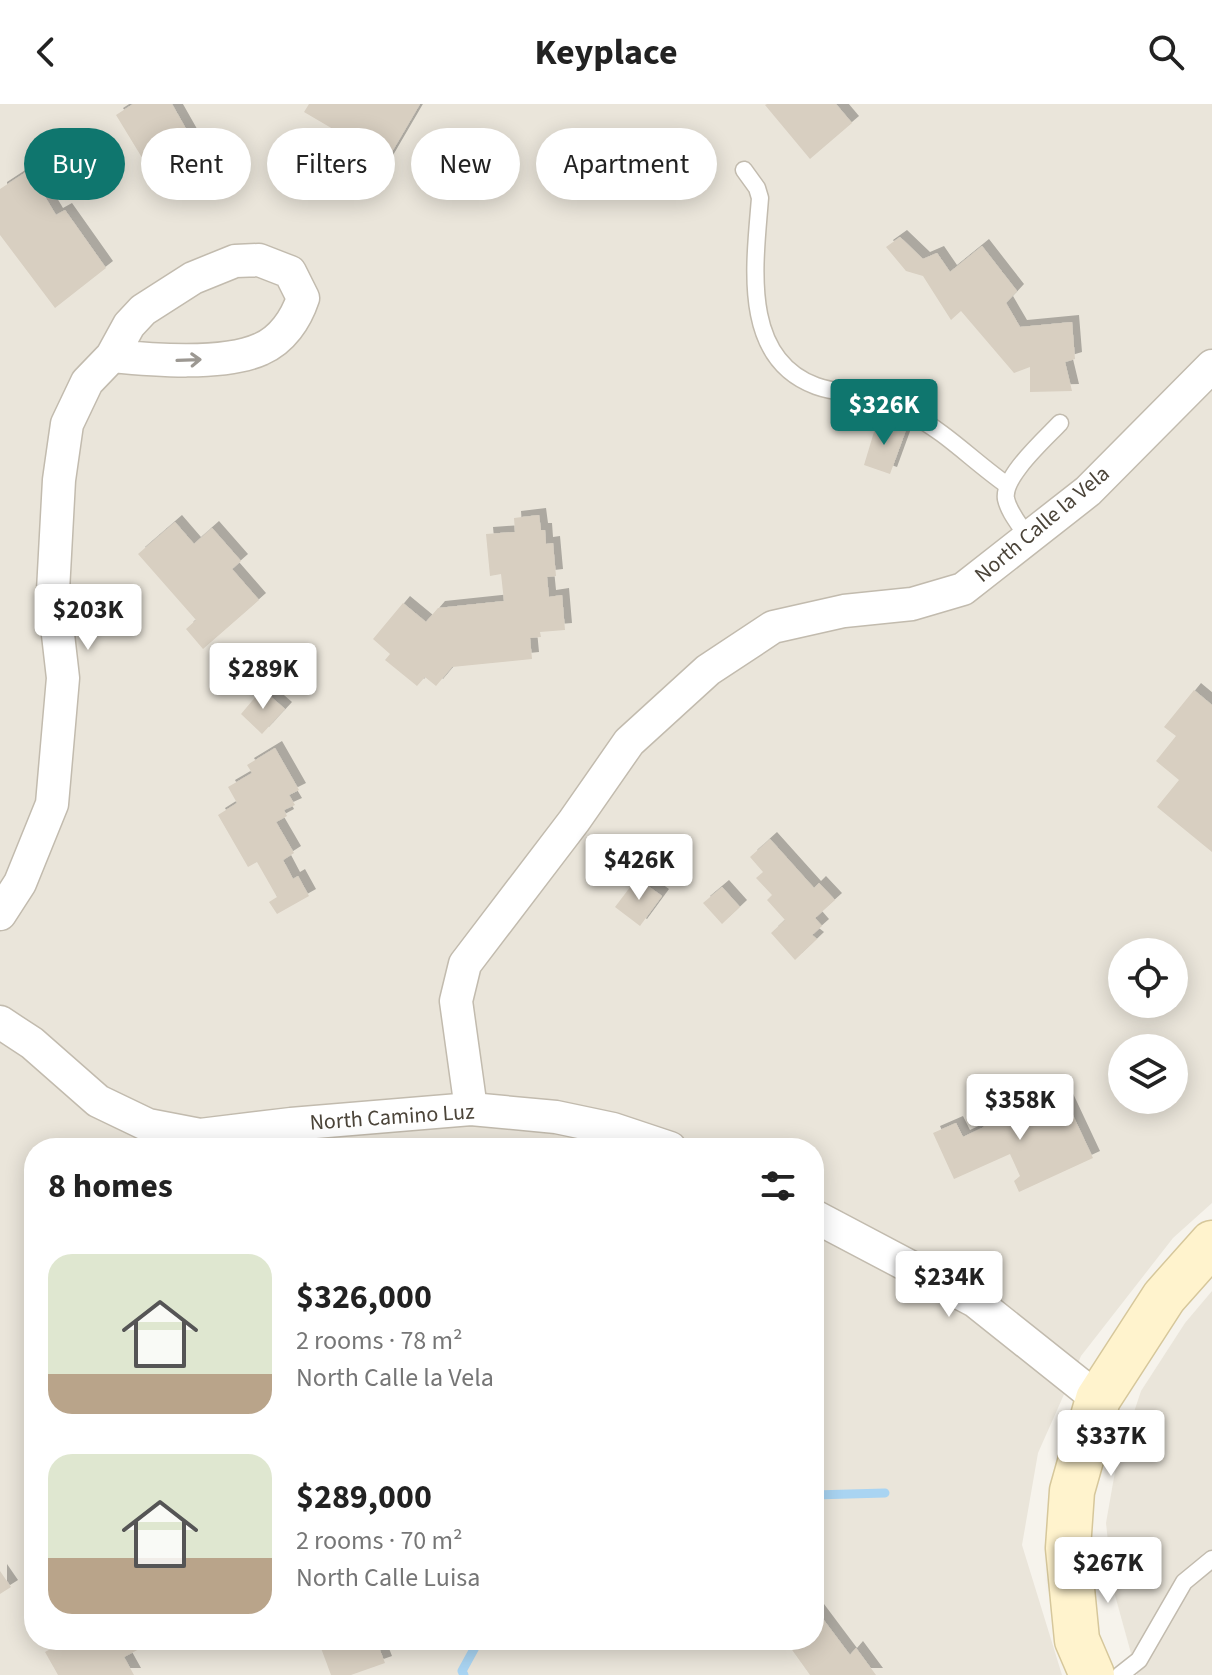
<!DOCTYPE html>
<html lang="en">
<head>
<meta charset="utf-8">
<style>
  :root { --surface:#fff; --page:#f6f6f6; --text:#222; --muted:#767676; --accent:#0f766e }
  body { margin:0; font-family:"Source Sans 3",sans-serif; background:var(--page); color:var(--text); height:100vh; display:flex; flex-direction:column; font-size:30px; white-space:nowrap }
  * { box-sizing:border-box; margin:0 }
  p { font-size:26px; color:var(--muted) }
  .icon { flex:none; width:44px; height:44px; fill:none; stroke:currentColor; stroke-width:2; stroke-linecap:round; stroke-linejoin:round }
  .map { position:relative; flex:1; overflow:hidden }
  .panel { position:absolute; left:24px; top:1034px; width:800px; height:512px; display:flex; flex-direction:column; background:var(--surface); border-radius:32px; box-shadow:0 4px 20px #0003 }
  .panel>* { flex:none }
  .banner { position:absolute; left:24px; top:24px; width:800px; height:72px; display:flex; gap:16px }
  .buttons { position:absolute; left:1108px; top:834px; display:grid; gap:16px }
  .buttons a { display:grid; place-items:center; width:80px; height:80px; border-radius:50%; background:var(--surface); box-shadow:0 4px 20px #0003; font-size:40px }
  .price { position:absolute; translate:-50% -68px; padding:0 18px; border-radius:8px; background:#fff; color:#222; font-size:26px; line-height:52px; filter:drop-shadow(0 2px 4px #0008) }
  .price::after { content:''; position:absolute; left:50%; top:48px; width:24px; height:18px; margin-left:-12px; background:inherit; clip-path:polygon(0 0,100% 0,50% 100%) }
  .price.active { background:var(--accent); color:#fff }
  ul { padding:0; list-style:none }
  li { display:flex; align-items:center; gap:24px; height:200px; padding:0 24px }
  li span { display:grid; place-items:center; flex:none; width:224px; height:160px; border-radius:24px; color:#555 }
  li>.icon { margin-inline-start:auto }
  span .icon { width:96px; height:96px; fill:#fffc; stroke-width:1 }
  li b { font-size:34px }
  h2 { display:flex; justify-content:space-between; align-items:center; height:96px; padding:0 24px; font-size:34px }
  .tag { padding:0 28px; border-radius:36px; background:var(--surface); box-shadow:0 4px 20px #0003; font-size:28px; line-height:72px }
  .tag.active { background:var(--accent); color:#fff }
  header { display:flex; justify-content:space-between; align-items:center; height:104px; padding:0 24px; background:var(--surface); font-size:36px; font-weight:700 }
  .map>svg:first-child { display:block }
</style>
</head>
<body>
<header><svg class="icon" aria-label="back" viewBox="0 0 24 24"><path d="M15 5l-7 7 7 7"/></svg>Keyplace<svg class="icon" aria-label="search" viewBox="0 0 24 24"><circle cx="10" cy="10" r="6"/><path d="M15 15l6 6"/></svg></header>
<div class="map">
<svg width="1212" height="1571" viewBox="0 0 1212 1571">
  <defs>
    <filter id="shadow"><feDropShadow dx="7" dy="-7" stdDeviation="0" flood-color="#0004"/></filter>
  </defs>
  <rect width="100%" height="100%" fill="#f6f3ec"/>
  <!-- residential -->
  <g fill="#eae5da" fill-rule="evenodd">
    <path d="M0,0H1212V1099L1173,1134L1081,1252L1038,1349L1022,1441L1062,1571H0ZM1122,848H1174V900H1122ZM1122,944H1174V996H1122ZM34,1044H814V1536H34Z"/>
    <polygon points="1212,1187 1212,1571 1137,1571 1113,1484 1106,1419 1116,1362 1141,1287 1185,1219"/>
  </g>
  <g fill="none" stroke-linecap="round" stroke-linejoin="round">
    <!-- stream -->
    <g stroke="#a9d4f2" stroke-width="9">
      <polyline points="814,1391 885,1389"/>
      <polyline points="464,1571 462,1567 479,1536"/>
    </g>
  </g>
  <!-- building -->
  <g fill="#d8cfc1" filter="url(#shadow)">
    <polygon points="133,0 172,0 219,83 190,94 168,63 155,75 116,11"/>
    <polygon points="309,0 420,0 375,77 338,55 350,35 304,8"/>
    <polygon points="767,0 836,0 852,19 810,55 765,1"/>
    <polygon points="29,66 56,111 65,106 106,164 55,204 0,131 0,85"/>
    <polygon points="900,133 923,155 937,149 950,168 982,142 1017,187 1006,199 1020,223 1072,218 1075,255 1065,258 1072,287 1030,288 1030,263 1014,269 961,207 951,216 923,172 906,167 886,143"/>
    <polygon points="877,318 906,326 890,370 864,361"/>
    <polygon points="539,411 541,426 545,426 546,440 553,439 556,472 547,473 549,493 562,491 565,526 540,528 541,533 530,534 532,555 452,563 436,582 425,573 417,582 385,556 390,550 373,535 403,499 426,518 438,504 504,497 501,470 490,472 486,430 515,428 514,414"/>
    <polygon points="175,418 194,440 212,424 241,457 232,465 259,496 203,545 186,525 196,516 138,450"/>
    <polygon points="262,585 285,605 262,630 241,610"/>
    <polygon points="1194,586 1212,601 1212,748 1157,703 1179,676 1156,657 1176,632 1164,623"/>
    <polygon points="275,644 299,686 289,691 295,701 284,706 287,712 276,718 294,749 283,756 293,775 298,772 309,792 277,810 269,798 277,793 257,758 248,763 218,711 237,699 228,683 252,669 247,661"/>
    <polygon points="770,735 814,784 819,779 835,796 815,814 822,822 812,831 817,835 795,856 771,829 785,816 767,796 772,791 756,774 763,768 750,753"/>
    <polygon points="637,774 662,792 640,822 615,803"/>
    <polygon points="722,783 740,803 722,820 703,799"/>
    <polygon points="1062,988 1093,1054 1019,1088 1014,1077 1020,1072 1010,1050 954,1075 933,1029 956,1019 963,1033 984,1023 980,1013 1002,1002 1008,1013"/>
    <polygon points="0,1467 11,1483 0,1490"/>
    <polygon points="814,1503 850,1551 856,1544 876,1571 810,1571 785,1536 814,1536"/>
    <polygon points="67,1536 139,1536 143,1543 124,1553 134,1571 58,1571 45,1548"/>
    <polygon points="318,1536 376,1536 385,1559 351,1571 331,1571"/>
  </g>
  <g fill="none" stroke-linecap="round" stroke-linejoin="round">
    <defs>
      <g id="lane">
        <path d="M744,66L757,84L760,94C755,159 740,254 816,282C832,288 848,288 864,291C879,295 895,302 909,309C946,328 974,358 1007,381"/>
        <path d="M1028,434C1021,422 1009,409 1006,395C1002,373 1045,335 1060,319"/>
        <polyline points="1120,1571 1139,1556 1184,1478 1212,1455"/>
      </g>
      <g id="street">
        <path d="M0,810L20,779L52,700L63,574L53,487L59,376L67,320L87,278L112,252L129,221L143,206L193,174L235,157L259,156L290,168L303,194C296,215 282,236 261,245C224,262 152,256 112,252"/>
        <polyline points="0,918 32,939 98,997 148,1021 200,1031 291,1020 471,1005 556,1013 613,1025 670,1044"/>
        <polyline points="471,1005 456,897 465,860 574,717 629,638 708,566 773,523 844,507 912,500 963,485 1088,387 1212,262"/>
        <polyline points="814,1112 975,1197 1098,1295"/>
      </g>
      <polyline id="secondary" points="1092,1571 1077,1536 1068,1444 1072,1387 1098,1295 1164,1193 1212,1139"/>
    </defs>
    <!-- lane casing -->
    <use href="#lane" stroke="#c2bbae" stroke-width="19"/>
    <!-- street casing -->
    <use href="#street" stroke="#c2bbae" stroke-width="35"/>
    <!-- secondary casing -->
    <use href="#secondary" stroke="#d6c79b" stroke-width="47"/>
    <!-- lane -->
    <use href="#lane" stroke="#fff" stroke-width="16"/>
    <!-- street -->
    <use href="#street" stroke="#fff" stroke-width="32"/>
    <!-- secondary -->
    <use href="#secondary" stroke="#fff3cd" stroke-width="44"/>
  </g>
  <!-- one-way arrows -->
  <defs><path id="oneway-shaft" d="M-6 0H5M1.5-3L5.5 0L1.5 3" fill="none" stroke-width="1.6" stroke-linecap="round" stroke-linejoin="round" transform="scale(2)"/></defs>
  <use stroke="#9c9892" href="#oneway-shaft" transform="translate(189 256) rotate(-2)"/>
  <g text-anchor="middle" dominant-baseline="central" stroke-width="6" stroke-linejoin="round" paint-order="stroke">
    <!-- street labels -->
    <g font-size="22" fill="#4b4439" stroke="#fff">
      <text transform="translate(1042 420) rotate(-40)">North Calle la Vela</text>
      <text transform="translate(392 1013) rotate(-4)">North Camino Luz</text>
    </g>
  </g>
</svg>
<div class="buttons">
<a><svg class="icon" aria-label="locate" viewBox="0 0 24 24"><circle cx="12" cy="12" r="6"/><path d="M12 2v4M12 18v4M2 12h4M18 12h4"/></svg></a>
<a><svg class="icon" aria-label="layers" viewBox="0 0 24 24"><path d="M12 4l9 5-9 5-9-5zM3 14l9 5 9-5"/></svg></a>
</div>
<b class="price active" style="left:884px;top:343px">$326K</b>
<b class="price" style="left:88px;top:548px">$203K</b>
<b class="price" style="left:263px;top:607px">$289K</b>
<b class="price" style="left:639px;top:798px">$426K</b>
<b class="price" style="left:1020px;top:1038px">$358K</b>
<b class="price" style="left:949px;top:1215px">$234K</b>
<b class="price" style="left:1111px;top:1374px">$337K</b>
<b class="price" style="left:1108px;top:1501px">$267K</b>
<div class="banner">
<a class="tag active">Buy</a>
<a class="tag">Rent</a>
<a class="tag">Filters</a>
<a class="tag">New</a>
<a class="tag">Apartment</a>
</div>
<section class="panel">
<h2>8 homes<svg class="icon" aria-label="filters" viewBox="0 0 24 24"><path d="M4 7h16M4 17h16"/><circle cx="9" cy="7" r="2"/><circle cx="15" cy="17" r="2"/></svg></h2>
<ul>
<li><span style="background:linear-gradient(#dfe7d0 75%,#b9a48a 0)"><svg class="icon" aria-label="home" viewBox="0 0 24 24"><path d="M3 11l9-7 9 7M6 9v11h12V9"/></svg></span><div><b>$326,000</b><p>2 rooms · 78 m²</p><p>North Calle la Vela</p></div></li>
<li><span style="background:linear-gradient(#dfe7d0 65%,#b9a48a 0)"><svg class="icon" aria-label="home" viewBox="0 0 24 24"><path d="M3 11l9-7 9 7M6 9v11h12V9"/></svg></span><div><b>$289,000</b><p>2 rooms · 70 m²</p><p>North Calle Luisa</p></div></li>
</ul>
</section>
</div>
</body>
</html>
